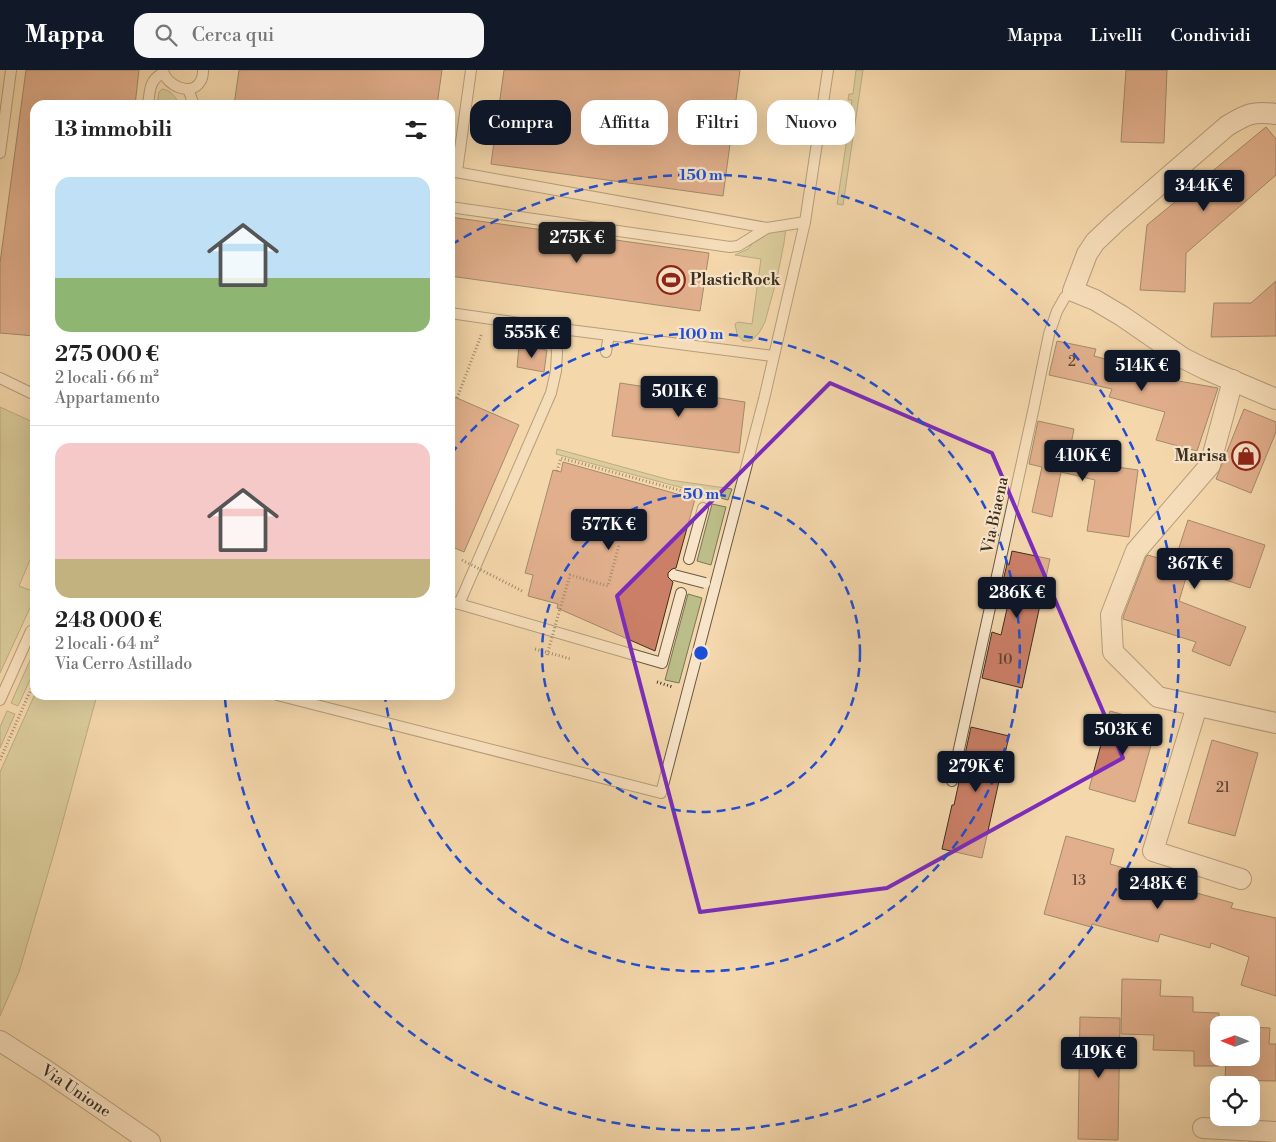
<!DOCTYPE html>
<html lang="it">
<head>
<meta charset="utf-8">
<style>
  :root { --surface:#fff; --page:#f6f6f6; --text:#222; --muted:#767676; --line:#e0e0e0; --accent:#111827 }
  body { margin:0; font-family:"Libre Bodoni",serif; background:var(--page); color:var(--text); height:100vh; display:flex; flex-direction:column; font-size:19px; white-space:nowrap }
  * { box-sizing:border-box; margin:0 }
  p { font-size:16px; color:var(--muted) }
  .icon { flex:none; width:28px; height:28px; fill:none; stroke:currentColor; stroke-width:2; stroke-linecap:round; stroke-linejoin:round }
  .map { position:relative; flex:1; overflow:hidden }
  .side { position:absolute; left:30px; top:30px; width:425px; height:600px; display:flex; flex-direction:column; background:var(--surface); border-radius:15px; box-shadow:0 5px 20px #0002 }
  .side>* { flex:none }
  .guide { position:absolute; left:470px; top:30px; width:475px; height:45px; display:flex; gap:10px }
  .needle { width:32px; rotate:271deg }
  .tools { position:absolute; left:1210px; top:946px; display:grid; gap:10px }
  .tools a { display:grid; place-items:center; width:50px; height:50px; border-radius:10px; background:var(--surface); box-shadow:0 5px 20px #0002; font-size:25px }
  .price { position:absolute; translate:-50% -42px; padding:0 11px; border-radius:5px; background:var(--accent); color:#fff; font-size:16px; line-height:32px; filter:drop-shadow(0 1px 2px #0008) }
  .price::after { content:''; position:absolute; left:50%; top:30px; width:15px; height:11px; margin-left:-8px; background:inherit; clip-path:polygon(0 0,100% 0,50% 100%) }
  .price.on { background:#222; color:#fff }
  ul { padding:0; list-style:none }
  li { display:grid; align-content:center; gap:10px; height:265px; padding:0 25px }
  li+li { border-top:1px solid var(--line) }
  li span { display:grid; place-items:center; height:155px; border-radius:15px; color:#555 }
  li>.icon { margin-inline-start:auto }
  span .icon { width:90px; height:90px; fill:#fffc; stroke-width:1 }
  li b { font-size:21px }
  h2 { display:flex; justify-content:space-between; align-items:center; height:60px; padding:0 25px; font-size:21px }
  .pill { padding:0 18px; border-radius:15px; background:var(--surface); box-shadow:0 5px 20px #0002; font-size:18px; line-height:45px }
  .pill.on { background:var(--accent); color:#fff }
  header { display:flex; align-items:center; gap:30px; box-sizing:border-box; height:70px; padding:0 25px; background:var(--accent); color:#fff }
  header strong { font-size:24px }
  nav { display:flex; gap:28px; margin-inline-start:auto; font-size:18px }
  .search { width:350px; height:45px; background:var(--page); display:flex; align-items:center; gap:12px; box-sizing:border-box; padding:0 18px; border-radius:15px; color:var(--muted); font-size:19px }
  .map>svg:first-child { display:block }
</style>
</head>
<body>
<header>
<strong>Mappa</strong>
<div class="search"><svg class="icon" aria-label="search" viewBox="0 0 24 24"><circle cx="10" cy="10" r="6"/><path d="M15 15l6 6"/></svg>Cerca qui</div>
<nav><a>Mappa</a><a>Livelli</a><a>Condividi</a></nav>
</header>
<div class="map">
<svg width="1276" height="1072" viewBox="0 0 1276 1072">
  <rect width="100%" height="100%" fill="#f4d7ac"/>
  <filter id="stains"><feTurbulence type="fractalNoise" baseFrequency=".004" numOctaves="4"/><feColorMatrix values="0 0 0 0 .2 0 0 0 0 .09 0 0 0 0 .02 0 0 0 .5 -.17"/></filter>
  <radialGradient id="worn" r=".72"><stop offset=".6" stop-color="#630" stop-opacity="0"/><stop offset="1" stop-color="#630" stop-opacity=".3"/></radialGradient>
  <!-- green -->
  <g fill="#bcbe89" stroke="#7c7655">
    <polygon points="856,0 863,0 843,135 837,134 848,62 842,61 843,55 848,55 852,30 848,30 849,24 853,24"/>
    <path d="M162,19C169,20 172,23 177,30L170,35H157L159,22Z"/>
    <polygon points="786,158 784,173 777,208 765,252 759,263 751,271 743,271 737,264 735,254 738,252 752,254 761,189 735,185 748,179 759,165"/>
    <polygon points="0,337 35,353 35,478 19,516 35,522 35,527 0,603"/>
    <polygon points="557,379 670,410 732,419 728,430 556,384"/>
    <polygon points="712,434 726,437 711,495 697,491"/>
    <polygon points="688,524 702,528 679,613 665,610"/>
    <polygon points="35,585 35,599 18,636 11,633 31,588"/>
    <polygon points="35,624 97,625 56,776 19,902 0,946 0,702"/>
    <polygon points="7,641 15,644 0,678 0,657"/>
  </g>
  <!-- building -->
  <g fill="#cb7f67" stroke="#3c2f21">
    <polygon points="26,0 139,0 135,35 35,35 35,266 0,263 0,193"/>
    <polygon points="239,0 442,0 437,35 234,35"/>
    <polygon points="504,0 740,0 723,126 491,94"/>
    <polygon points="1126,0 1167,0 1164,73 1121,72"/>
    <polygon points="1266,57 1276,69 1276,105 1186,183 1185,222 1140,220 1147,155"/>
    <polygon points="450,147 709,183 700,241 450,206"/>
    <polygon points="1276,211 1276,266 1211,267 1214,233 1251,233"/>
    <polygon points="1057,271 1096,279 1094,286 1157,303 1156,307 1218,318 1197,381 1156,370 1165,342 1109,327 1112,319 1049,305"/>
    <polygon points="519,276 547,280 544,302 517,297"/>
    <polygon points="620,313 745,332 739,383 612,366"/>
    <polygon points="450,325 519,355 464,482 450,476"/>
    <polygon points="1244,339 1276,352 1276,362 1251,423 1216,409"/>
    <polygon points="1038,351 1074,359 1068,390 1138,400 1129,467 1087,461 1095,410 1061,402 1052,447 1032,442 1042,397 1029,394"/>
    <polygon points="563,392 695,429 676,498 672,499 668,503 668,507 673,512 655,581 557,538 558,534 528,526 533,505 525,503 553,400 561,402"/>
    <polygon points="1188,450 1265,475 1250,518 1189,498 1179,531 1246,557 1230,596 1192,581 1196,572 1123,549 1123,547 1146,487 1148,485 1174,493"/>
    <polygon points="1012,481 1050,489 1022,618 982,608 992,562 1001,565 1009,530 999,528 1007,494 1009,495"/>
    <polygon points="1110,641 1157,654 1135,732 1089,719"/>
    <polygon points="971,657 1009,666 982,788 942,779 952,735 954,735"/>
    <polygon points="1212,670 1258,683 1235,766 1188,753"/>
    <polygon points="1066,766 1114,779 1110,794 1176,813 1175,817 1233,833 1231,838 1276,848 1276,926 1241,915 1249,887 1211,873 1210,878 1160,864 1158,872 1092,854 1091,857 1044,844"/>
    <polygon points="1122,909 1161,910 1160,926 1193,927 1193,942 1219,943 1219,996 1194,996 1194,981 1153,980 1154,965 1121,964"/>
    <polygon points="1080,947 1120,948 1118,1070 1078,1069"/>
    <polygon points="1251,957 1270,958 1269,974 1276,974 1276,1011 1225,1010 1226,988 1251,988"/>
  </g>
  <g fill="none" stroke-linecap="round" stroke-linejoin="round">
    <defs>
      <g id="service">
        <path d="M163,0C165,15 191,27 200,12C203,8 203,4 203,0"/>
        <polyline points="188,19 194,35"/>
        <path d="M148,35C150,21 149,10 163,3"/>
        <polyline points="0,83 11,0"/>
        <polyline points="450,101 767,158 805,152"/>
        <polyline points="457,101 471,0"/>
        <polyline points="450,137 730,177 738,176 767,158"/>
        <polyline points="450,243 554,258 773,286"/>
        <polyline points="606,282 609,265"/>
        <polyline points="0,308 35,325"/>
        <polyline points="689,489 703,438"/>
        <polyline points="450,531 459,534 551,323 556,301 557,282 554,258"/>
        <polyline points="459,534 662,593 681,523"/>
        <polyline points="277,625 661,723 764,329 805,152 828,0"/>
        <polyline points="0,630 31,561 35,563"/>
        <polyline points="952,711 1034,337 1049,264 1057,241 1065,227 1073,221"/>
      </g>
      <g id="minor">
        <path d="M1276,44C1252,41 1247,44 1227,56L1115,153L1095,172L1087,184L1073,221L1095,230L1122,246L1183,288L1205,299L1276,329"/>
        <polyline points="1233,310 1210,395 1136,481 1111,545 1113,582 1158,627 1276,653"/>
        <polyline points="1197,636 1153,781 1241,809"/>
        <polyline points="0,971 47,1001 150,1072"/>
        <polyline points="1203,1058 1276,1062"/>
      </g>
    </defs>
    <!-- service casing -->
    <use href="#service" stroke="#6a5944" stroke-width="12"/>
    <!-- minor casing -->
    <use href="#minor" stroke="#6a5944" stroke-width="22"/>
    <!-- path -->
    <g stroke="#3c2f21" stroke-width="3" stroke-dasharray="1 2.5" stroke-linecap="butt">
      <polyline points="457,328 482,263"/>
      <polyline points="557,401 561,388 697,425"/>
      <polyline points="560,539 570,505 608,516 619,475"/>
      <polyline points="535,579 571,589"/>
      <polyline points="657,612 673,617"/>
      <polyline points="0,690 35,610"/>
    </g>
    <!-- service -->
    <use href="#service" stroke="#f8e5c9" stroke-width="10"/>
    <!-- minor -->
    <use href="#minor" stroke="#f8e5c9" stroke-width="20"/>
    <defs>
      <polyline id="service-bridge" points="674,505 705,513"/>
    </defs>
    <!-- service-bridge casing -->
    <use href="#service-bridge" stroke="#6a5944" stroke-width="12" stroke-linecap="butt"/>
    <!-- path-bridge -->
    <g stroke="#3c2f21" stroke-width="3" stroke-dasharray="1 2.5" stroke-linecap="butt">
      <polyline points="462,490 524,522"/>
      <polyline points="547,585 560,539"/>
    </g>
    <!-- service-bridge -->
    <use href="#service-bridge" stroke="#f8e5c9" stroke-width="10"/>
  </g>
  <!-- marked area -->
  <path d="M0 0H1276V1072H0ZM830,313L992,383L1123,688L887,818L700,842L617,526Z" fill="#f4d7ac" fill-opacity=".55" fill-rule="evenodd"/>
  <path fill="none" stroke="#7b2cbf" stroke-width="4" stroke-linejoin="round" d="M830,313L992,383L1123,688L887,818L700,842L617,526Z"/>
  <!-- distance rings -->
  <g fill="none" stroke="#1d4ed8" stroke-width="2.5" stroke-dasharray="9 6">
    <circle cx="701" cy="583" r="159"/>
    <path d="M451 384A319 319 0 1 1 385 627"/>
    <path d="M451 175A478 478 0 1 1 225 629"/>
  </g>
  <!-- icons -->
  <defs>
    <symbol id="stadium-ring" viewBox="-11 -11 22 22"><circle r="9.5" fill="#f8e5c9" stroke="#8f2418" stroke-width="1.5"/><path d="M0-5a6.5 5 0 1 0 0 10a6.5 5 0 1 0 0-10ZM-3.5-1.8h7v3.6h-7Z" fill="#8f2418"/></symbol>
    <symbol id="shop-ring" viewBox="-11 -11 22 22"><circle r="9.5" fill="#f8e5c9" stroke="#8f2418" stroke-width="1.5"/><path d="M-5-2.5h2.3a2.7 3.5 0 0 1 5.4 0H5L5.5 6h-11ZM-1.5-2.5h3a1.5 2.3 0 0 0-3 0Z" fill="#8f2418"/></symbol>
  </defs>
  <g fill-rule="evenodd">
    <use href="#stadium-ring" x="655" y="194" width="32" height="32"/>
    <use href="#shop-ring" x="1230" y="370" width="32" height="32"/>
  </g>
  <g text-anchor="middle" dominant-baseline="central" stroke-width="4.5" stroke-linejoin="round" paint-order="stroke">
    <!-- number labels -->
    <g font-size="14" fill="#604332">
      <text x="1072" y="292">2</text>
      <text x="1005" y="590">10</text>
      <text x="1223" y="718">21</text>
      <text x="1079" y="811">13</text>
    </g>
    <!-- poi labels -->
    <g font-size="16" font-weight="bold" fill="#3c2f21" stroke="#f8e5c9" text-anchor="start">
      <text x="690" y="210">PlasticRock</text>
      <text x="1227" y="386" text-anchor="end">Marisa</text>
    </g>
    <!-- street labels -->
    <g font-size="16" fill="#3c2f21" stroke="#f8e5c9">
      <text transform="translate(995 445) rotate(-78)">Via Biaena</text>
      <text transform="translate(76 1021) rotate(34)">Via Unione</text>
    </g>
  </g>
  <circle cx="701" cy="583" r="8" fill="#1d4ed8" stroke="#f8e5c9" stroke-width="2.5"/>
  <g font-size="15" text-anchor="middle" font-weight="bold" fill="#1d4ed8" stroke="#f8e5c9" stroke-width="4.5" stroke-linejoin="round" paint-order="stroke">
    <text x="701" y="110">150 m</text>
    <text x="701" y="269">100 m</text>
    <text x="701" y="429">50 m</text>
  </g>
  <rect width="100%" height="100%" filter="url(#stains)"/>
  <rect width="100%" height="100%" fill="url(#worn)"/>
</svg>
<div class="tools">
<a><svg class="needle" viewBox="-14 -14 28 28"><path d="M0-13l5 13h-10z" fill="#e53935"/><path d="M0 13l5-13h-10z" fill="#767676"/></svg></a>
<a><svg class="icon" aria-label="locate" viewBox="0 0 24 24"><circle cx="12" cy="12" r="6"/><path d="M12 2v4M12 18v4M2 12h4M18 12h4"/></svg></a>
</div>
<b class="price" style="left:1204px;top:142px">344K €</b>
<b class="price on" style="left:577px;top:194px">275K €</b>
<b class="price" style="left:532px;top:289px">555K €</b>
<b class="price" style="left:1142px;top:322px">514K €</b>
<b class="price" style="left:679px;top:348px">501K €</b>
<b class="price" style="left:1083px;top:412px">410K €</b>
<b class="price" style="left:609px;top:481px">577K €</b>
<b class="price" style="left:1195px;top:520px">367K €</b>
<b class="price" style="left:1017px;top:549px">286K €</b>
<b class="price" style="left:1123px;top:686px">503K €</b>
<b class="price" style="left:976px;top:723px">279K €</b>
<b class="price" style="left:1158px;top:840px">248K €</b>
<b class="price" style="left:1099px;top:1009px">419K €</b>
<div class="guide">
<a class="pill on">Compra</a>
<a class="pill">Affitta</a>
<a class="pill">Filtri</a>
<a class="pill">Nuovo</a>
</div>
<section class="side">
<h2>13 immobili<svg class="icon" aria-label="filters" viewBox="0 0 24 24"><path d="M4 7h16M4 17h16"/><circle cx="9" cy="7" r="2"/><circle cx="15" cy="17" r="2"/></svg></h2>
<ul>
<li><span style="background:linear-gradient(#bfe0f5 65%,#8fb573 0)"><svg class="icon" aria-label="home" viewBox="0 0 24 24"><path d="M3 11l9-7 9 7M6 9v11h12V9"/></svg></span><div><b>275 000 €</b><p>2 locali · 66 m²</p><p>Appartamento</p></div></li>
<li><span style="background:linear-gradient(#f6c9c9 75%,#c2b280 0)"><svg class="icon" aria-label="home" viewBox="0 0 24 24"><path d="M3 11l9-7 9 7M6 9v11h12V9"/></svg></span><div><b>248 000 €</b><p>2 locali · 64 m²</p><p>Via Cerro Astillado</p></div></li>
</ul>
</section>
</div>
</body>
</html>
